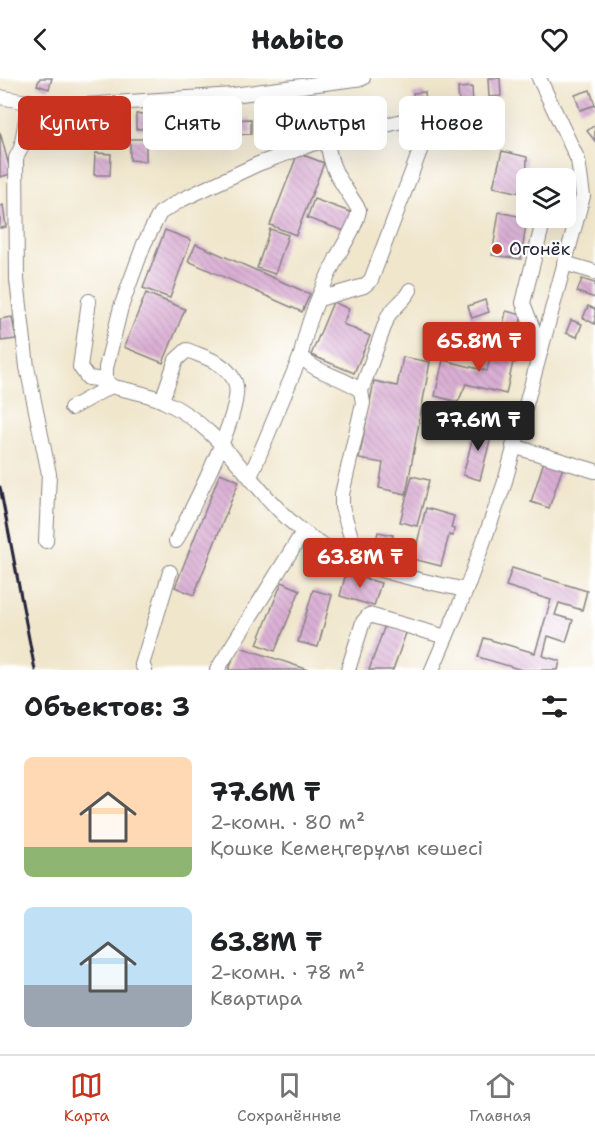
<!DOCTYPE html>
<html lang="ru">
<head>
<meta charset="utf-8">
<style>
  :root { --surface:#fff; --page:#f2f2f2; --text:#202124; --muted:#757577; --line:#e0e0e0; --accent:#c8321e }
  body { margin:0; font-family:"Shantell Sans",sans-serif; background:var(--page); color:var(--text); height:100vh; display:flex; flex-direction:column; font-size:22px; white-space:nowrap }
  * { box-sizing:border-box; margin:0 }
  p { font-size:20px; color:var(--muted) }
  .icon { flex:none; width:33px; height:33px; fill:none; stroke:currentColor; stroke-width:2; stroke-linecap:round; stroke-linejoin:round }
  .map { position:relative; height:592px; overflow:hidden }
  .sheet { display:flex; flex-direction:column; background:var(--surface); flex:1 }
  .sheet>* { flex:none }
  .top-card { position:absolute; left:18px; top:18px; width:560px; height:54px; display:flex; gap:12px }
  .fabs { position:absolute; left:516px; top:90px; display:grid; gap:12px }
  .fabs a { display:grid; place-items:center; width:60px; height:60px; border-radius:9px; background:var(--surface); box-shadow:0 6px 24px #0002; font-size:30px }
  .price { position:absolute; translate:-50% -51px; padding:0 14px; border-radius:6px; background:var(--accent); color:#fff; font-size:20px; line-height:39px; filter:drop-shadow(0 2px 3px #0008) }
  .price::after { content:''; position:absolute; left:50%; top:36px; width:18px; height:14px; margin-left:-9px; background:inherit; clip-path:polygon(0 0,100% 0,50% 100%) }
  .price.selected { background:#222; color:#fff }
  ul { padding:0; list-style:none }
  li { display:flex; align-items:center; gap:18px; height:150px; padding:0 24px }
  li span { display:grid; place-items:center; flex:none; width:168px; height:120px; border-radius:9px; color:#555 }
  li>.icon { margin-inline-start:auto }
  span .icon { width:72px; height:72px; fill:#fffc; stroke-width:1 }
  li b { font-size:26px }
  h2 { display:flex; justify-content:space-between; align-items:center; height:72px; padding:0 24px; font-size:26px }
  .pill { padding:0 21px; border-radius:9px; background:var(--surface); box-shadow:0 6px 24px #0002; font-size:21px; line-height:54px }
  .pill.selected { background:var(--accent); color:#fff }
  header { display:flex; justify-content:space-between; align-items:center; height:78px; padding:0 24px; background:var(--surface); font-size:27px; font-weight:700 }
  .tab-bar { display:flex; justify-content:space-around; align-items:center; height:84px; border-top:2px solid var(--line); background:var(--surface); font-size:16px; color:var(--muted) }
  .tab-bar a { display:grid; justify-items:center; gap:3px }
  .tab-bar .selected { color:var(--accent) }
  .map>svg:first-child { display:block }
</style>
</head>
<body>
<header><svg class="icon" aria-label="back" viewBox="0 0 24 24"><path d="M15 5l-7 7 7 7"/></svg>Habito<svg class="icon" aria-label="heart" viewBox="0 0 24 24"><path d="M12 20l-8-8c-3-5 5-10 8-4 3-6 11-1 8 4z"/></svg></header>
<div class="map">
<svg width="595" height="592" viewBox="0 0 595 592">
  <defs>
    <pattern id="building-back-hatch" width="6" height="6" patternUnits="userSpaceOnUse" patternTransform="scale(1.5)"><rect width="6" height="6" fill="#daafd4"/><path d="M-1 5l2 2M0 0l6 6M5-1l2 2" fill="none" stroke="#bb96b7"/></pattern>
  </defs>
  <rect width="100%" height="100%" fill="#fff"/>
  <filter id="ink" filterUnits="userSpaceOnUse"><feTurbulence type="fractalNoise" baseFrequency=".0167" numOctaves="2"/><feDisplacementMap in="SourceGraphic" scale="12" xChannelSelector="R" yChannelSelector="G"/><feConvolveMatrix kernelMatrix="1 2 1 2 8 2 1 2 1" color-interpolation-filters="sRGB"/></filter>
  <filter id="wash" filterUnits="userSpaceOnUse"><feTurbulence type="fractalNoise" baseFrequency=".008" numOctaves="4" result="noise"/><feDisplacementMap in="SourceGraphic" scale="24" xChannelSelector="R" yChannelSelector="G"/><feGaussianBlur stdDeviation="1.35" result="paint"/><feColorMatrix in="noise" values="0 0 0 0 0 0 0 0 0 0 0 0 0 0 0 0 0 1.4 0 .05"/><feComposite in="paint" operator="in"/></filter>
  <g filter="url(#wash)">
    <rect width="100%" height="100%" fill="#f0e6cc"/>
    <g id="blocks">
      <!-- building -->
      <g fill="url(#building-back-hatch)">
        <polygon points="40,0 52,0 49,11 37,7"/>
        <polygon points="488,0 500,0 501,18 489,19"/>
        <polygon points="472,9 473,27 459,28 458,10"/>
        <polygon points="590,12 595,27 580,32 575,17"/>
        <polygon points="425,14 426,34 414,34 413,15"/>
        <polygon points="382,24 385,40 368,43 365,26"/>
        <polygon points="323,30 325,47 301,50 299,33"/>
        <polygon points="337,30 352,30 353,44 337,45"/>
        <polygon points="160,35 161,50 136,51 136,36"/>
        <polygon points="124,36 125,53 98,55 97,38"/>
        <polygon points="285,37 286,52 265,53 265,38"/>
        <polygon points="80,39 81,53 58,54 57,40"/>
        <polygon points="251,41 251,56 230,57 229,42"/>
        <polygon points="210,45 211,58 187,59 186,46"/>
        <polygon points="595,47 595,63 587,53"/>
        <polygon points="0,54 11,96 0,99"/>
        <polygon points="130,61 146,61 146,83 130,82"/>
        <polygon points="502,73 527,79 526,116 493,109"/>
        <polygon points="95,75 111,76 110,97 94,97"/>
        <polygon points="298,75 324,85 296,157 270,147"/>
        <polygon points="314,121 356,136 350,155 307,140"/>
        <polygon points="3,127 6,149 0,150 0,128"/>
        <polygon points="499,134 527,140 521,181 492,177"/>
        <polygon points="270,151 288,157 275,196 257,190"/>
        <polygon points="165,152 191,162 170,220 143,210"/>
        <polygon points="196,166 310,216 302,234 188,183"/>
        <polygon points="582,201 595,205 595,220 577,214"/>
        <polygon points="146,215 185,231 163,285 124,269"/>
        <polygon points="485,222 489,234 472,240 468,228"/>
        <polygon points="333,224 349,231 343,246 370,258 354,295 311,277"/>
        <polygon points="588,228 595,231 595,246 583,240"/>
        <polygon points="506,233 522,237 519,250 503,247"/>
        <polygon points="12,239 16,261 1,263 0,241"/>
        <polygon points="571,242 582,246 577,259 566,255"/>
        <polygon points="495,260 517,265 515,274 519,275 516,285 513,284 506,316 466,306 458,324 435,318 443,282 487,293"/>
        <polygon points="403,279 430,284 406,416 379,410 383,385 359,381 374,303 397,308"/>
        <polygon points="476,347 493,351 480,402 463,397"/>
        <polygon points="545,380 564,386 549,430 531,424"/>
        <polygon points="220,395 239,403 194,517 175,509"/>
        <polygon points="412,398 429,402 417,448 400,444"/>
        <polygon points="426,430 454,438 451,450 454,451 453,458 449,457 441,488 413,481"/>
        <polygon points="378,454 393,457 389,479 373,476"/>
        <polygon points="512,490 587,513 582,532 559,525 555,537 573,542 566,564 548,558 543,578 560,583 558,592 522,592 478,579 484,560 535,575 551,522 506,508"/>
        <polygon points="346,495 381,505 374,528 340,518"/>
        <polygon points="282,504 300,512 275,573 257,566"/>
        <polygon points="313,512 332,517 318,569 298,564"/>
        <polygon points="385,547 406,555 393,592 369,592"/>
        <polygon points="237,568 309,592 229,592"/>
      </g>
    </g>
  </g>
  <g filter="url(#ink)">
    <use href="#blocks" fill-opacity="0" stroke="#898484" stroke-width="1.5"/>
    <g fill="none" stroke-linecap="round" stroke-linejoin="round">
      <defs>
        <g id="minor">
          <polyline points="0,19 48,28 70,28 233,17 363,0"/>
          <polyline points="29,23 21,70 16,80 17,202 27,289 49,396 46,463"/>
          <path d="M327,62C331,96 343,105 359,132C356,149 345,164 337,179C322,209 307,244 301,277C315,297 343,297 361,313L363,325L342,416V429L359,486"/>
          <polyline points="564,185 595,194"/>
          <polyline points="319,221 364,208 371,202 432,41"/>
          <polyline points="89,223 80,289 88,300 106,302"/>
          <polyline points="540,269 523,225 544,140"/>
          <polyline points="111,308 106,302 106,290 121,229 144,166 160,135 181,122 258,86 312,66 402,43 432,41 497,58"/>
          <path d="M361,313L388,238C395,228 404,223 410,212"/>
          <path d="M162,322L176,282L187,272C206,280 226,284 235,304C246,330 189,435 176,463"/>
          <path d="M71,330L111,308C128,313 147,315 163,323C224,350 251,413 301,452C349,490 409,500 466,512"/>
          <polyline points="513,368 595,393"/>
          <polyline points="250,399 301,277"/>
          <polyline points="145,592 142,587 170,494"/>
          <polyline points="217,592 303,454"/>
          <polyline points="348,592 363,544 369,537 446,559"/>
          <polyline points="432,592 466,512 504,407 583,118 578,82 539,0"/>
        </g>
      </defs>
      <!-- minor casing -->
      <use href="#minor" stroke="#898484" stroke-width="16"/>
      <!-- minor -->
      <use href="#minor" stroke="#fff" stroke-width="14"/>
      <!-- rail -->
      <polyline stroke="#22223b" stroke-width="3" points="0,409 35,592"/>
    </g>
  </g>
  <!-- markers -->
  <circle fill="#c8321e" stroke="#fff" stroke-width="2" cx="497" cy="171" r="6"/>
  <g text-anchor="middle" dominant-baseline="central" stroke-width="4.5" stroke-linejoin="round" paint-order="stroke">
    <!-- poi labels -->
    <g font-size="18" fill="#22223b" stroke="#fff" text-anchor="start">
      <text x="509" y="171">Огонёк</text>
    </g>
  </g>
</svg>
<div class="fabs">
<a><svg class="icon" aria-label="layers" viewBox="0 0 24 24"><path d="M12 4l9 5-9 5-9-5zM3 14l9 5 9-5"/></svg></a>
</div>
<b class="price" style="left:479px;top:295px">65.8M ₸</b>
<b class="price selected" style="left:478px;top:374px">77.6M ₸</b>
<b class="price" style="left:360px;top:511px">63.8M ₸</b>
<div class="top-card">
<a class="pill selected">Купить</a>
<a class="pill">Снять</a>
<a class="pill">Фильтры</a>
<a class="pill">Новое</a>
</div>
</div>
<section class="sheet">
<h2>Объектов: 3<svg class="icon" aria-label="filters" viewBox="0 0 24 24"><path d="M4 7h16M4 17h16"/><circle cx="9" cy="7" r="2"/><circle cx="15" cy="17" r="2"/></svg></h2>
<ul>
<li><span style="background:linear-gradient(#ffd9b3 75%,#8fb573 0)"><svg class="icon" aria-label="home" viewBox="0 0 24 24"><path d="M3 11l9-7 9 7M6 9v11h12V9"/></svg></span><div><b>77.6M ₸</b><p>2-комн. · 80 m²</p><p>Қошке Кемеңгерұлы көшесі</p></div></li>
<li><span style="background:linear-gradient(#bfe0f5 65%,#9aa5b1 0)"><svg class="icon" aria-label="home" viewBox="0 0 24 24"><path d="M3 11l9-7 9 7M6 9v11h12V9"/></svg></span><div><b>63.8M ₸</b><p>2-комн. · 78 m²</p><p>Квартира</p></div></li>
</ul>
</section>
<nav class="tab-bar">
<a class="selected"><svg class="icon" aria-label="map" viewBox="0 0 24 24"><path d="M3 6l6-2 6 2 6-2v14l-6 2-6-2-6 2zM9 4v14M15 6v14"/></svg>Карта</a>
<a><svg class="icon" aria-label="saved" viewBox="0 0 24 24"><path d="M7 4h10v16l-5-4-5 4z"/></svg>Сохранённые</a>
<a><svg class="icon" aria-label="home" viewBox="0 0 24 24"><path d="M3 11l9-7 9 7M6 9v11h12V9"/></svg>Главная</a>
</nav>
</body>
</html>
